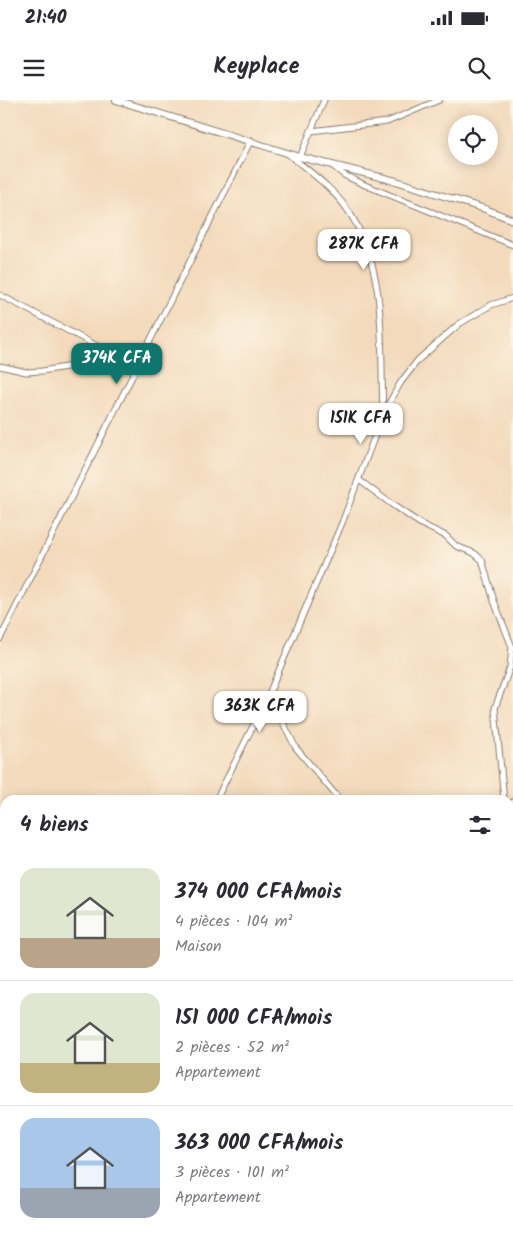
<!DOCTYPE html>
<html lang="fr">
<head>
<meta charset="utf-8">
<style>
  :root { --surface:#fff; --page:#f2f2f3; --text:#2b2b33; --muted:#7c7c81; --line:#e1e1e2; --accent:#0f766e }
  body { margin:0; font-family:Kalam,sans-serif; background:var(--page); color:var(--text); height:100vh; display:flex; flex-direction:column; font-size:19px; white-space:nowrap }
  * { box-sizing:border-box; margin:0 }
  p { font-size:16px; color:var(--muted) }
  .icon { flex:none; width:28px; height:28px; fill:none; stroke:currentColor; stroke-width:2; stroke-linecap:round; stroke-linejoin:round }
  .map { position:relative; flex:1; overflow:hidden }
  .drawer { position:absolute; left:0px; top:695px; width:514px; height:446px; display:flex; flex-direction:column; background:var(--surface); border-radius:15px 15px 0 0; box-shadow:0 2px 12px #0003 }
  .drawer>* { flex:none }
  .buttons { position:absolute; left:448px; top:15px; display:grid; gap:10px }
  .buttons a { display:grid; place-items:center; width:50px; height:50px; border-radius:50%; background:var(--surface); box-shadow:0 2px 12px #0003; font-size:25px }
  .price { position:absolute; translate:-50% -42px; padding:0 11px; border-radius:10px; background:#fff; color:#222; font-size:16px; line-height:32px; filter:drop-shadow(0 1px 2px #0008) }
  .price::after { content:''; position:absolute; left:50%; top:30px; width:15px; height:11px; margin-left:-8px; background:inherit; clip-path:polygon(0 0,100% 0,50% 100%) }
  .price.current { background:var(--accent); color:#fff }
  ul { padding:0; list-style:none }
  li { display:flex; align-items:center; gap:15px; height:125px; padding:0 20px }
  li+li { border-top:1px solid var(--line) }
  li span { display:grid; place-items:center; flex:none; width:140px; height:100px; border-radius:15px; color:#555 }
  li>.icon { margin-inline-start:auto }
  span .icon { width:60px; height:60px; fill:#fffc; stroke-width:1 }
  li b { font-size:21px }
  h2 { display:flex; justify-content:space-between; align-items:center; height:60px; padding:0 20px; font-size:21px }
  .status { display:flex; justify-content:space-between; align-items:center; height:35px; padding:0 25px; background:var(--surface); direction:ltr }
  .status svg { height:14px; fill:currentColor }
  header { display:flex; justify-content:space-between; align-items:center; height:65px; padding:0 20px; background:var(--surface); font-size:22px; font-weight:600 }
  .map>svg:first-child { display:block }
</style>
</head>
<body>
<div class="status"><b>21:40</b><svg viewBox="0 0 49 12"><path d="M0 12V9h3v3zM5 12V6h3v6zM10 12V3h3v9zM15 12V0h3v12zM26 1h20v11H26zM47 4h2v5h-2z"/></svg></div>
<header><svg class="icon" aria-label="menu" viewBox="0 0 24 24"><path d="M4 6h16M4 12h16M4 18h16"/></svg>Keyplace<svg class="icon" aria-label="search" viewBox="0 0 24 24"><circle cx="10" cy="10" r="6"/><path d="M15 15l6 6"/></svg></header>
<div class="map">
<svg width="513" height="1141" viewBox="0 0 513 1141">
  <rect width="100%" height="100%" fill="#fcf5e5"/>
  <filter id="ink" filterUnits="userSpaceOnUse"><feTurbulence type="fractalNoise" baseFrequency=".02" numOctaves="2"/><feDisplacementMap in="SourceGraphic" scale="10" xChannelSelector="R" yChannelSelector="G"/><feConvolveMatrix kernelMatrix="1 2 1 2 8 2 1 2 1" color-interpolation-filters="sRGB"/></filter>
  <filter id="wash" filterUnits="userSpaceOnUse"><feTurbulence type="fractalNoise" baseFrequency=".0096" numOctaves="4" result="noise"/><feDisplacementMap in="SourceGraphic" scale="20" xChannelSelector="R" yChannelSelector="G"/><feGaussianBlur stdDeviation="1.12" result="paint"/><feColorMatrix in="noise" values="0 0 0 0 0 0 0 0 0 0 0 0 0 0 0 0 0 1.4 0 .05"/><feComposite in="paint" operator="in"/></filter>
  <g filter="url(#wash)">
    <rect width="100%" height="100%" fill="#f3dabc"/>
  </g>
  <g filter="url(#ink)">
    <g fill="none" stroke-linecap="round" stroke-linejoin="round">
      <defs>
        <g id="minor">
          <polyline points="311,31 387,22 439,0"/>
          <path d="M288,54C310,72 336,90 351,115C388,174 380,246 383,313"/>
          <polyline points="300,57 324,0"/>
          <polyline points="334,67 344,75 365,85 513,145"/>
          <polyline points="0,195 120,258"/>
          <polyline points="0,266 26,272 42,271 120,258 137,267"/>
          <polyline points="359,380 394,406 421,424 446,436 456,446 474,453 482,460 494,501 512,547 510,567 495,608 504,700"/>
          <polyline points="0,539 251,40"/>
          <polyline points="268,596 278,613 296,648 340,700"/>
          <polyline points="216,700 268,596 342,423 383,314 401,282 418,260 459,224 491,205 513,198"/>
          <polyline points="509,704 513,702"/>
          <polyline points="0,749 5,750"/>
          <polyline points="0,767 5,762"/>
          <polyline points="509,791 513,790"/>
          <polyline points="0,796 5,804"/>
          <polyline points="509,925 513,923"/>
          <polyline points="509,1092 513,1092"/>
          <polyline points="0,1122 5,1122"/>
          <polyline points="0,1135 24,1141"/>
          <polyline points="172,1136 175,1141"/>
          <polyline points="57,1141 75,1136"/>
          <polyline points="80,1141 82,1136"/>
          <polyline points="193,1141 209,1137 219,1140 245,1136"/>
        </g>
        <g id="tertiary">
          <polyline points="116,0 300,57 396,81 485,109 513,120"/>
          <polyline points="0,1002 5,1002"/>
        </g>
      </defs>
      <!-- minor casing -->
      <use href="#minor" stroke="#887b6c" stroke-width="7"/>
      <!-- tertiary casing -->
      <use href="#tertiary" stroke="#887b6c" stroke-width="8"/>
      <!-- minor -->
      <use href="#minor" stroke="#fff" stroke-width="5"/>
      <!-- tertiary -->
      <use href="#tertiary" stroke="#fff" stroke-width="6"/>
    </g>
  </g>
</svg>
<div class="buttons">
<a><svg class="icon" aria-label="locate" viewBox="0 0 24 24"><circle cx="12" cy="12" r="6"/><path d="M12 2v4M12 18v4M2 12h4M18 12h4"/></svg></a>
</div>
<b class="price" style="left:364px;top:171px">287K CFA</b>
<b class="price current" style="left:117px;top:285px">374K CFA</b>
<b class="price" style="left:361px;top:345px">151K CFA</b>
<b class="price" style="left:260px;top:633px">363K CFA</b>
<section class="drawer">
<h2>4 biens<svg class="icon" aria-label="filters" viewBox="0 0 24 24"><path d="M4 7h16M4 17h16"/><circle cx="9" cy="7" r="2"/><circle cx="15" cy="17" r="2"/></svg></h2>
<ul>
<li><span style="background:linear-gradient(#dfe7d0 70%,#b9a48a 0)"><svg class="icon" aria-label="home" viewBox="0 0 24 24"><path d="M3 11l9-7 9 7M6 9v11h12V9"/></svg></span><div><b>374 000 CFA/mois</b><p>4 pièces · 104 m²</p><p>Maison</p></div></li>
<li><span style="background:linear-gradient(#dfe7d0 70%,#c2b280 0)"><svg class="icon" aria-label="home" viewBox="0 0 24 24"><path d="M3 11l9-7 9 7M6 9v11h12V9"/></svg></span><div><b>151 000 CFA/mois</b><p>2 pièces · 52 m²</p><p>Appartement</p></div></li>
<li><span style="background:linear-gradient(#a9c7e8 70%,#9aa5b1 0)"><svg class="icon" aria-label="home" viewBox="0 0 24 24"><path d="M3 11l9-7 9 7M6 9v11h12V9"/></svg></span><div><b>363 000 CFA/mois</b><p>3 pièces · 101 m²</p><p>Appartement</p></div></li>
</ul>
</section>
</div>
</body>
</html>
